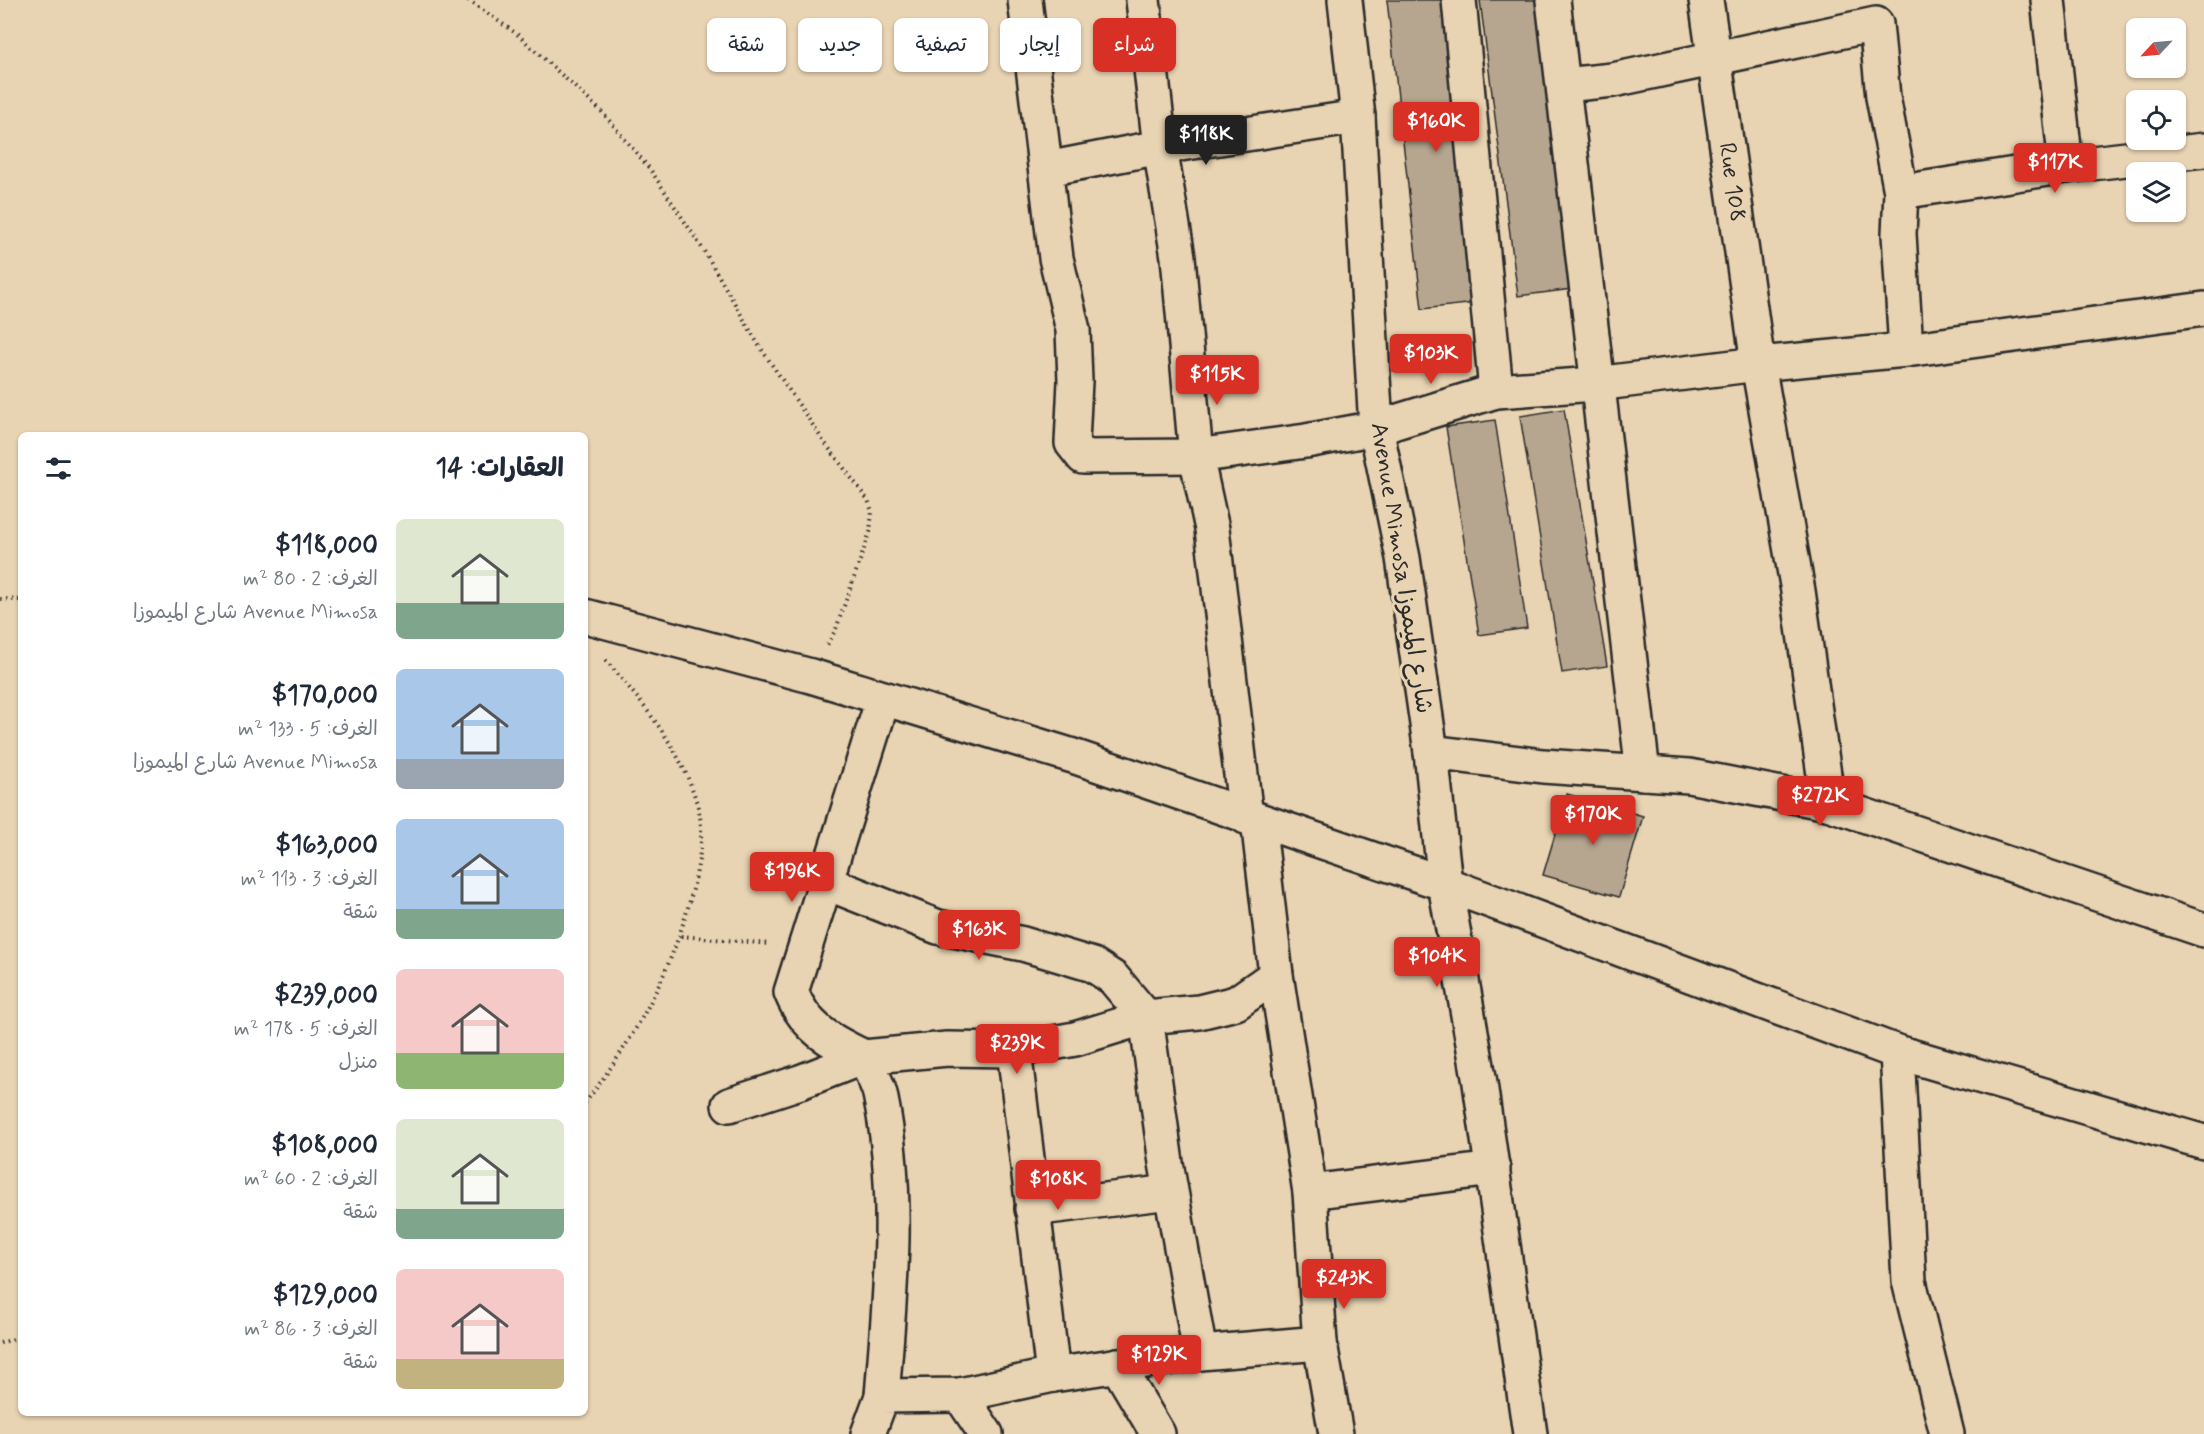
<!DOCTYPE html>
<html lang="ar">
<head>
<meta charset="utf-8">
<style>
  :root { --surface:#fff; --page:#f2f2f3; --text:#1f2937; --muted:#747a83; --accent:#d93025 }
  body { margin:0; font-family:Mynerve,"Playpen Sans Arabic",sans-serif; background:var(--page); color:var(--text); direction:rtl; height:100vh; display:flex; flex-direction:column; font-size:22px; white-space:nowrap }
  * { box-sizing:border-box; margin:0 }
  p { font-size:20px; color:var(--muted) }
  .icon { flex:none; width:33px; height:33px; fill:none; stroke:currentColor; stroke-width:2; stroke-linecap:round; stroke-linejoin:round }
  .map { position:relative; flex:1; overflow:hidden; direction:ltr }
  .details { position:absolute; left:18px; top:432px; width:570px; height:984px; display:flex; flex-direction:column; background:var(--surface); border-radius:9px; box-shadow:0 2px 4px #0004; direction:rtl }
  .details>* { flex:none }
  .hud { position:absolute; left:606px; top:18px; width:570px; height:54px; direction:rtl; display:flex; gap:12px }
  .needle { width:39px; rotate:244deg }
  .fabs { position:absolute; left:2126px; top:18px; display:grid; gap:12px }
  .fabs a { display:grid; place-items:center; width:60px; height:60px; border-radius:9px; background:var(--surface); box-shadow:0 2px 4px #0004; font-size:30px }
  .price { position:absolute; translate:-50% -51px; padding:0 14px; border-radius:6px; background:var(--accent); color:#fff; font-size:20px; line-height:39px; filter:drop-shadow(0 2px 3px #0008) }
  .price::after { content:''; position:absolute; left:50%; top:36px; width:18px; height:14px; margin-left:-9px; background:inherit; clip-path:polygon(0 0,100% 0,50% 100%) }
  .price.on { background:#222; color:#fff }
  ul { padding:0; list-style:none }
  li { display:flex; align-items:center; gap:18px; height:150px; padding:0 24px }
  li span { display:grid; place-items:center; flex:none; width:168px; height:120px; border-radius:9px; color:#555 }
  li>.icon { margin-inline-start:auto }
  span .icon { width:72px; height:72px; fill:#fffc; stroke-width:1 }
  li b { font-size:26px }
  h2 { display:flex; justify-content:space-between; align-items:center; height:72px; padding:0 24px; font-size:26px }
  .tag { padding:0 21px; border-radius:9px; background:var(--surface); box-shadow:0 2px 4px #0004; font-size:21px; line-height:54px }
  .tag.on { background:var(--accent); color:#fff }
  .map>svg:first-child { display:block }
</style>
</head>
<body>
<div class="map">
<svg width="2204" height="1434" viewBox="0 0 2204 1434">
  <rect width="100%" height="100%" fill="#e8d3b2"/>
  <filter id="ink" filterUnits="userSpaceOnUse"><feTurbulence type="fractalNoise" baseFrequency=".0167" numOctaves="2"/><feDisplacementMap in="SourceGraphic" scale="12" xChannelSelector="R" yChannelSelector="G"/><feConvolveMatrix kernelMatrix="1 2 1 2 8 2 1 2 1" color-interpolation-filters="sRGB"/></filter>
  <g filter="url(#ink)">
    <!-- building -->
    <g fill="#b6a68f" stroke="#2b2b2b" stroke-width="1.5">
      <polygon points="1387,0 1451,0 1485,302 1422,309"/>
      <polygon points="1480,0 1535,0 1572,289 1518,296"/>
      <polygon points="1564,409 1607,666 1562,673 1520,416"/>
      <polygon points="1495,420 1527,628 1479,635 1446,427"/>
      <polygon points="1567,794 1643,816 1619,897 1543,875"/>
    </g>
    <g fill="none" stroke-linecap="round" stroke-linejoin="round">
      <defs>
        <g id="street">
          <polyline points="1025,0 1056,258 1073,330 1075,381 1072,443 1083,457 1196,456 1306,441 1376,428 1496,391 1596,384 1758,364 1906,350 2204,309"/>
          <polyline points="1143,0 1160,147 1178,257 1196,456 1212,529 1246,817"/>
          <polyline points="1345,0 1358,117 1376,428 1403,558 1431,752 1445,884 1480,1083 1530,1434"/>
          <polyline points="1459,0 1496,391"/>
          <polyline points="1553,0 1643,773"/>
          <path id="s1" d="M1706,0L1758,364L1798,591L1828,803"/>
          <polyline points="2048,0 2066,166"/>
          <polyline points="1564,85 1613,80 1876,24 1883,97 1901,192 1899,234 1906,350"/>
          <polyline points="1047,169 1160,147 1358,117"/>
          <polyline points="1901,192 2066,166 2204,150"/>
          <polyline points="585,616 811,676 1073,756 1445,884 1897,1052 2204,1142"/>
          <polyline points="1431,752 1543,766 1689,776 1828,803 2204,930"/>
          <polyline points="1258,820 1276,975 1310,1192 1320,1343 1336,1434"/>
          <polyline points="827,883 938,927 1023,944 1093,965 1113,978 1146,1017 1166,1163 1200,1353"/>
          <polyline points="1014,1050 1053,1375"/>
          <polyline points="1897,1052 1909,1281 1947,1434"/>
          <polyline points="729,1105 800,1082 864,1057 947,1049 1014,1050 1075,1039 1146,1017 1199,1012 1236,1003 1276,975"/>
          <polyline points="1310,1192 1493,1169"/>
          <polyline points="1032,1209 1170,1192"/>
          <polyline points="1117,1365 1158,1434"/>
          <polyline points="960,1395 986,1434"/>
          <path d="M882,1396C890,1296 901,1194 880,1094C877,1082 869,1068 864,1057C829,1040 806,1029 791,992L883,699"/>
          <polyline points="868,1434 882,1396 960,1395 1053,1375 1200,1353 1320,1343"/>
        </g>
      </defs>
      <!-- street casing -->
      <use href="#street" stroke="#2b2b2b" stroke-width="38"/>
      <!-- path -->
      <g stroke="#2b2b2b" stroke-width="4" stroke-dasharray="1.5 4.5" stroke-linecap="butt">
        <polyline points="468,0 517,34 602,112 650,169 706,254 758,344 822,439 868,500 872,511 870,532 836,629 827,645"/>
        <polyline points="0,599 21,600"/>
        <polyline points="681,936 770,944"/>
        <path d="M585,1103C637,1035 672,972 693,889C699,863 705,834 698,807C682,748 643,704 604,658"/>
        <polyline points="0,1343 21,1337"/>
      </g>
      <!-- street -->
      <use href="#street" stroke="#e8d3b2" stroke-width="33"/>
    </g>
  </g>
  <g text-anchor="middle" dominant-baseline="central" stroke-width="6" stroke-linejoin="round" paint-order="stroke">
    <!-- street labels -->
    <g font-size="24" fill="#2b2b2b" stroke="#e8d3b2">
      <text stroke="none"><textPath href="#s1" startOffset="184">Rue 108</textPath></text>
      <text transform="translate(1401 568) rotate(81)">Avenue Mimosa شارع الميموزا</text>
    </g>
  </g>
</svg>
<div class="fabs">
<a><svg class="needle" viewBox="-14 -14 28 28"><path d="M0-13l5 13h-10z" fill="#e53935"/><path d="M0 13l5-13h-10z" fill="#747a83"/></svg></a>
<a><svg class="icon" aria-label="locate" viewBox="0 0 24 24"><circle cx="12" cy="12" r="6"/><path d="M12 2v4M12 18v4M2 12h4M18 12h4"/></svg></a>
<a><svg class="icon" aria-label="layers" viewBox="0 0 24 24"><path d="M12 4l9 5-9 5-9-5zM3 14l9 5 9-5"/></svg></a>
</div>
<b class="price" style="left:1436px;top:153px">$160K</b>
<b class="price on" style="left:1206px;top:166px">$118K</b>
<b class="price" style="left:2055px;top:194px">$117K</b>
<b class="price" style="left:1431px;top:385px">$103K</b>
<b class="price" style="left:1217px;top:406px">$115K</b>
<b class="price" style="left:1820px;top:827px">$272K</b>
<b class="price" style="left:1593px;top:846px">$170K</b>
<b class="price" style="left:792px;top:903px">$196K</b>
<b class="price" style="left:979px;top:961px">$163K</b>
<b class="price" style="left:1437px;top:988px">$104K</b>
<b class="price" style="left:1017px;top:1075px">$239K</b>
<b class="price" style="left:1058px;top:1211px">$108K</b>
<b class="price" style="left:1344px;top:1310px">$243K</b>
<b class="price" style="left:1159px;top:1386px">$129K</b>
<div class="hud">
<a class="tag on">شراء</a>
<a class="tag">إيجار</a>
<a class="tag">تصفية</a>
<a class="tag">جديد</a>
<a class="tag">شقة</a>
</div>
<section class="details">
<h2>العقارات: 14<svg class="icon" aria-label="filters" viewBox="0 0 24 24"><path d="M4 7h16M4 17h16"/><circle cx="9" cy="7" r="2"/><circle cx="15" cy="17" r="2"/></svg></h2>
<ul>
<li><span style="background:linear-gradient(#dfe7d0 70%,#7fa58c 0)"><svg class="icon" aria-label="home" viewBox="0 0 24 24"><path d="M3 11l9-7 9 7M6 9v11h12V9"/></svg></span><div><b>$118,000</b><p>الغرف: 2 · 80 m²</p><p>Avenue Mimosa شارع الميموزا</p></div></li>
<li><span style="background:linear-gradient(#a9c7e8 75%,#9aa5b1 0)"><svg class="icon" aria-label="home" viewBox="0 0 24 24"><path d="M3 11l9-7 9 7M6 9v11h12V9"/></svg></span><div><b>$170,000</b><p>الغرف: 5 · 133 m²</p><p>Avenue Mimosa شارع الميموزا</p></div></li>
<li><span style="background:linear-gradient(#a9c7e8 75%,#7fa58c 0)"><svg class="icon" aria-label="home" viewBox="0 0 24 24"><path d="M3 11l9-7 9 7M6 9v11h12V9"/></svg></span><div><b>$163,000</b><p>الغرف: 3 · 113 m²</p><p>شقة</p></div></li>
<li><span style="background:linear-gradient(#f6c9c9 70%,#8fb573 0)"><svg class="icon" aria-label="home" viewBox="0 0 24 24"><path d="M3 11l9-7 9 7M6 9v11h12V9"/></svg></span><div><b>$239,000</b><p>الغرف: 5 · 178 m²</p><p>منزل</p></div></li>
<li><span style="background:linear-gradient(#dfe7d0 75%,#7fa58c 0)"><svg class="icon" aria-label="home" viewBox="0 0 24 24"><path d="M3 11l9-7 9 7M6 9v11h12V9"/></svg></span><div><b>$108,000</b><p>الغرف: 2 · 60 m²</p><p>شقة</p></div></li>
<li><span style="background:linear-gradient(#f6c9c9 75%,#c2b280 0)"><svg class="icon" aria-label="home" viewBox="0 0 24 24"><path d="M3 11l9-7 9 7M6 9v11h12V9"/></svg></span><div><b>$129,000</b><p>الغرف: 3 · 86 m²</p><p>شقة</p></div></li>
</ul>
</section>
</div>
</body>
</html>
